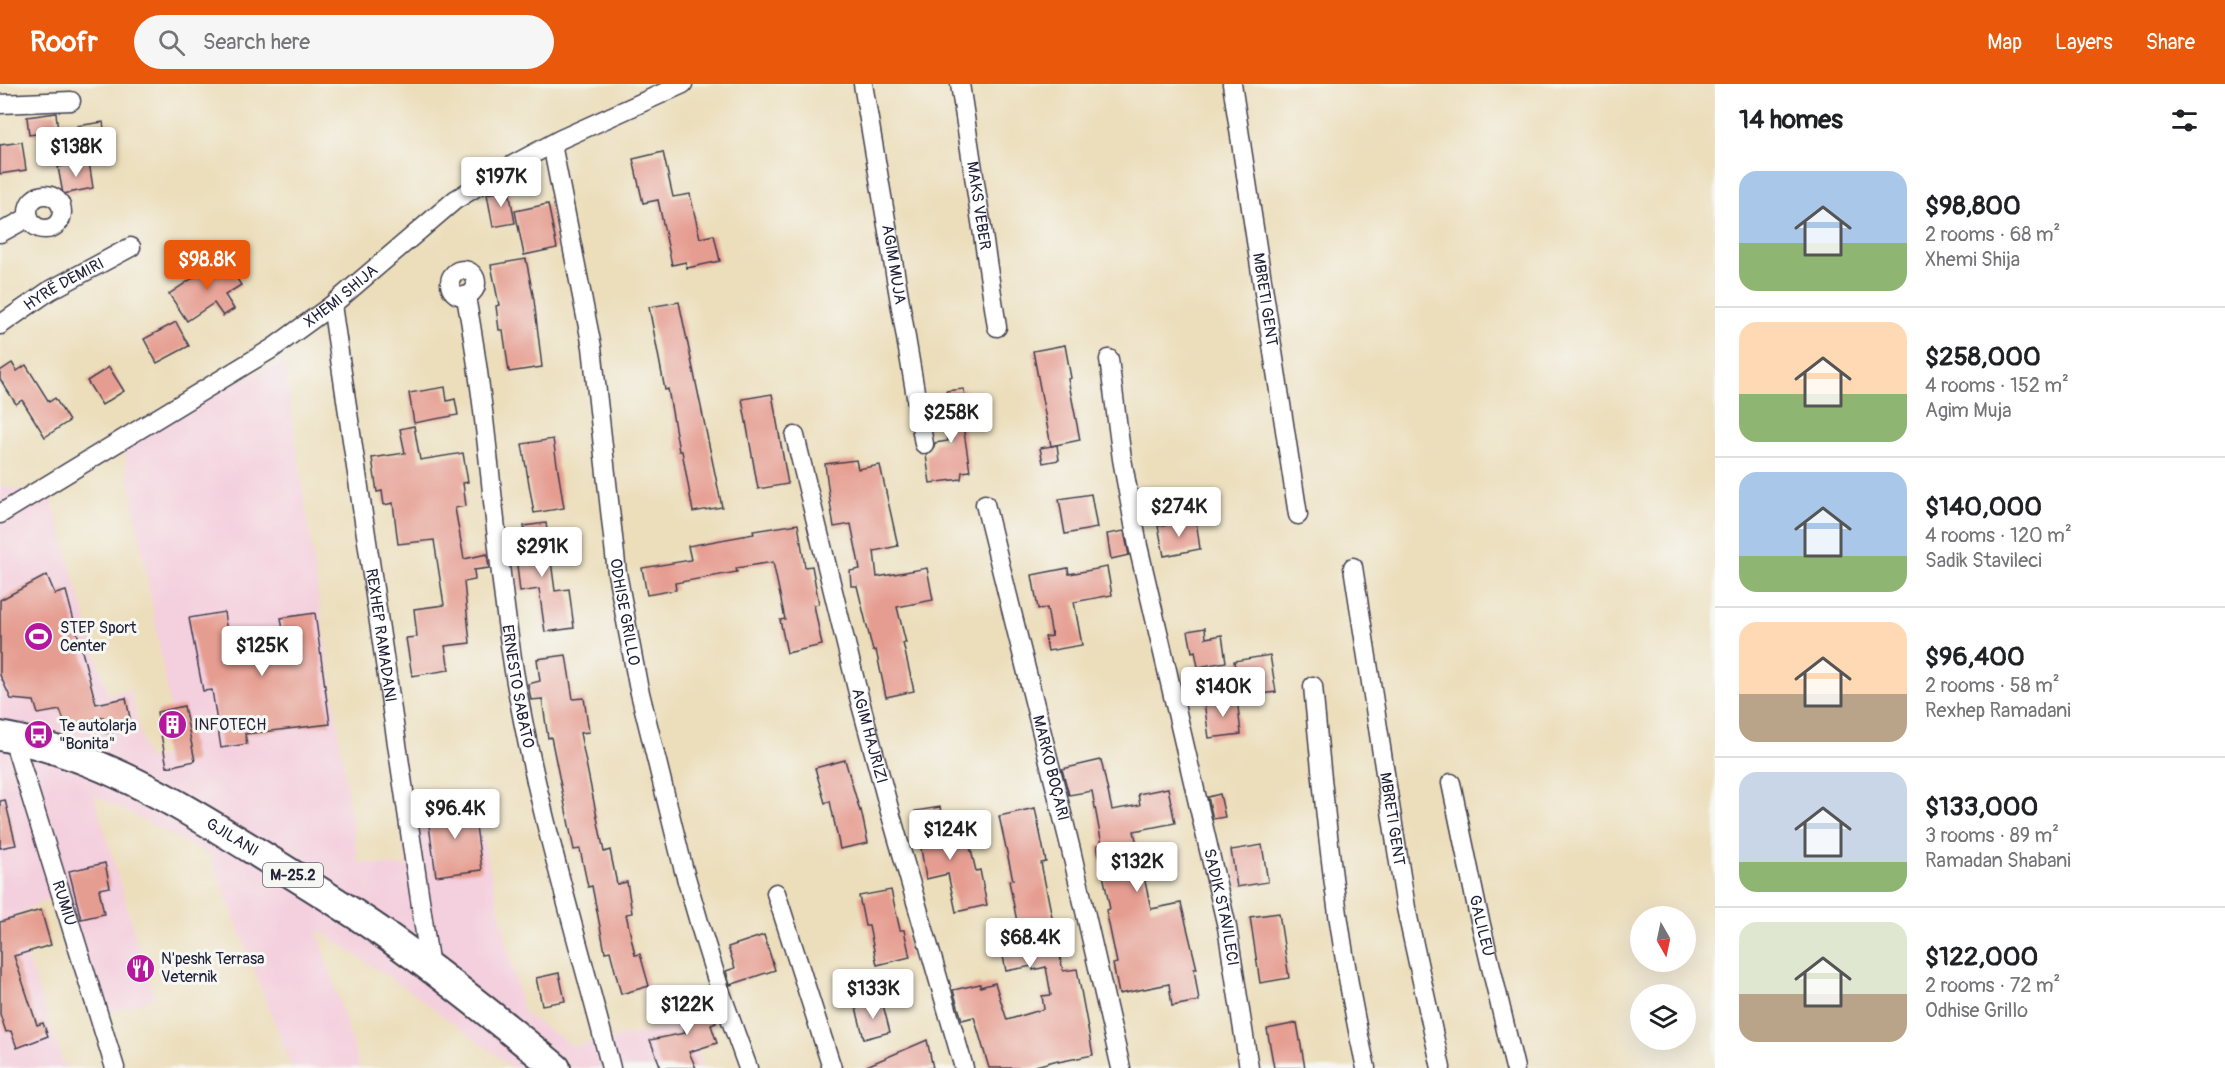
<!DOCTYPE html>
<html lang="en">
<head>
<meta charset="utf-8">
<style>
  :root { --surface:#fff; --page:#f6f6f6; --text:#202124; --muted:#757577; --line:#e0e0e0; --accent:#ea580c }
  body { margin:0; font-family:Pangolin,sans-serif; background:var(--page); color:var(--text); height:100vh; display:flex; flex-direction:column; font-size:22px; white-space:nowrap }
  * { box-sizing:border-box; margin:0 }
  p { font-size:20px; color:var(--muted) }
  .icon { flex:none; width:33px; height:33px; fill:none; stroke:currentColor; stroke-width:2; stroke-linecap:round; stroke-linejoin:round }
  .map { position:relative; flex:1; overflow:hidden }
  .panel { display:flex; flex-direction:column; background:var(--surface); width:510px }
  .panel>* { flex:none }
  .needle { width:39px; rotate:171deg }
  .fabs { position:absolute; left:1630px; top:822px; display:grid; gap:12px }
  .fabs a { display:grid; place-items:center; width:66px; height:66px; border-radius:50%; background:var(--surface); box-shadow:0 6px 24px #0002; font-size:30px }
  .price { position:absolute; translate:-50% -51px; padding:0 14px; border-radius:6px; background:#fff; color:#222; font-size:20px; line-height:39px; filter:drop-shadow(0 2px 3px #0008) }
  .price::after { content:''; position:absolute; left:50%; top:36px; width:18px; height:14px; margin-left:-9px; background:inherit; clip-path:polygon(0 0,100% 0,50% 100%) }
  .price.current { background:var(--accent); color:#fff }
  ul { padding:0; list-style:none }
  li { display:flex; align-items:center; gap:18px; height:150px; padding:0 24px }
  li+li { border-top:2px solid var(--line) }
  li span { display:grid; place-items:center; flex:none; width:168px; height:120px; border-radius:18px; color:#555 }
  li>.icon { margin-inline-start:auto }
  span .icon { width:72px; height:72px; fill:#fffc; stroke-width:1 }
  li b { font-size:26px }
  h2 { display:flex; justify-content:space-between; align-items:center; height:72px; padding:0 24px; font-size:26px }
  header { display:flex; align-items:center; gap:36px; box-sizing:border-box; height:84px; padding:0 30px; background:var(--accent); color:#fff }
  header strong { font-size:28px }
  nav { display:flex; gap:33px; margin-inline-start:auto; font-size:21px }
  .search { width:420px; height:54px; background:var(--page); display:flex; align-items:center; gap:15px; box-sizing:border-box; padding:0 21px; border-radius:33px; color:var(--muted); font-size:22px }
  main { display:flex; flex:1; min-height:0 }
  .map>svg:first-child { display:block }
</style>
</head>
<body>
<header>
<strong>Roofr</strong>
<div class="search"><svg class="icon" aria-label="search" viewBox="0 0 24 24"><circle cx="10" cy="10" r="6"/><path d="M15 15l6 6"/></svg>Search here</div>
<nav><a>Map</a><a>Layers</a><a>Share</a></nav>
</header>
<main>
<div class="map">
<svg width="1715" height="984" viewBox="0 0 1715 984">
  <rect width="100%" height="100%" fill="#f6f6f2"/>
  <filter id="ink" filterUnits="userSpaceOnUse"><feTurbulence type="fractalNoise" baseFrequency=".0167" numOctaves="2"/><feDisplacementMap in="SourceGraphic" scale="12" xChannelSelector="R" yChannelSelector="G"/><feConvolveMatrix kernelMatrix="1 2 1 2 8 2 1 2 1" color-interpolation-filters="sRGB"/></filter>
  <filter id="wash" filterUnits="userSpaceOnUse"><feTurbulence type="fractalNoise" baseFrequency=".008" numOctaves="4" result="noise"/><feDisplacementMap in="SourceGraphic" scale="24" xChannelSelector="R" yChannelSelector="G"/><feGaussianBlur stdDeviation="1.35" result="paint"/><feColorMatrix in="noise" values="0 0 0 0 0 0 0 0 0 0 0 0 0 0 0 0 0 1.4 0 .05"/><feComposite in="paint" operator="in"/></filter>
  <g filter="url(#wash)">
    <rect width="100%" height="100%" fill="#ecdebb"/>
    <!-- built -->
    <polygon fill="#f4cfdd" points="284,278 358,778 407,783 398,725 474,716 523,928 573,962 685,940 704,984 513,984 414,910 317,845 360,984 292,984 210,771 94,711 154,914 90,935 50,814 13,833 65,984 0,984 0,401 51,413 108,611 130,605 146,674 179,673 124,366 229,300"/>
    <g id="blocks">
      <!-- building -->
      <g fill="#e69d91">
        <polygon points="56,29 58,47 29,51 27,33"/>
        <polygon points="103,38 108,70 81,74 77,42"/>
        <polygon points="22,58 26,86 0,90 0,61"/>
        <polygon points="663,68 673,113 690,110 700,154 714,151 720,177 687,184 686,178 672,181 658,116 643,119 633,75"/>
        <polygon points="89,78 93,104 63,110 58,83"/>
        <polygon points="509,106 515,139 493,143 487,110"/>
        <polygon points="548,120 557,164 524,171 515,127"/>
        <polygon points="223,174 241,201 225,211 234,225 223,232 214,219 187,237 169,210"/>
        <polygon points="526,175 534,216 542,283 509,288 503,246 499,246 496,222 499,221 491,181"/>
        <polygon points="679,218 722,423 693,428 682,367 679,367 668,305 665,306 649,223"/>
        <polygon points="176,238 189,262 157,279 144,255"/>
        <polygon points="1065,261 1071,294 1068,295 1080,356 1051,362 1033,267"/>
        <polygon points="12,279 17,287 26,281 49,318 55,314 69,337 45,353 22,316 16,320 0,295 0,287"/>
        <polygon points="109,283 124,307 102,321 87,297"/>
        <polygon points="445,303 447,317 455,315 458,331 414,339 409,309"/>
        <polygon points="964,305 967,334 962,335 970,387 962,388 961,395 930,399 926,371 932,368 935,359 948,357 946,346 951,346 946,307"/>
        <polygon points="772,310 788,400 758,405 742,315"/>
        <polygon points="414,342 420,376 463,369 468,398 463,399 466,422 455,424 464,475 487,470 489,484 474,486 475,496 464,498 470,559 445,562 449,586 412,592 406,554 417,553 414,525 444,521 434,456 398,460 393,419 384,421 382,407 377,408 372,374 405,369 400,345"/>
        <polygon points="553,355 564,424 534,429 522,360"/>
        <polygon points="1057,361 1059,376 1043,379 1040,364"/>
        <polygon points="856,376 858,385 880,381 898,462 874,467 877,493 927,484 933,516 897,523 906,559 903,559 914,607 886,613 876,566 873,567 857,502 851,502 850,487 860,485 851,440 834,443 830,418 825,380"/>
        <polygon points="1091,410 1097,444 1065,450 1059,415"/>
        <polygon points="1196,436 1200,465 1164,472 1158,442"/>
        <polygon points="546,439 555,507 569,505 574,544 545,548 539,505 520,508 514,454 525,453 524,442"/>
        <polygon points="798,440 805,483 812,482 819,520 814,521 822,561 787,569 780,536 785,535 773,478 736,484 737,488 675,499 676,506 647,511 642,484 691,476 688,462 754,450 753,447"/>
        <polygon points="1124,447 1129,471 1111,475 1107,450"/>
        <polygon points="1107,483 1112,511 1074,518 1082,561 1048,567 1045,553 1052,552 1047,524 1038,525 1032,491 1068,484 1069,490"/>
        <polygon points="47,491 55,510 66,507 96,620 126,614 132,644 106,649 103,633 66,642 60,626 38,630 34,617 11,615 0,591 0,516"/>
        <polygon points="224,528 228,556 283,546 281,534 315,529 330,640 245,650 247,660 221,664 212,606 203,607 189,534"/>
        <polygon points="1205,544 1206,554 1222,551 1226,578 1198,583 1195,567 1192,568 1188,547"/>
        <polygon points="566,571 573,615 584,614 589,648 580,649 604,768 610,766 617,800 627,798 632,829 626,830 635,871 640,870 649,902 621,910 610,867 605,868 592,802 588,803 580,765 574,766 551,653 548,654 542,615 531,616 528,600 540,597 537,575"/>
        <polygon points="1270,571 1276,608 1239,613 1234,577"/>
        <polygon points="1237,614 1241,650 1209,654 1204,618"/>
        <polygon points="184,622 195,677 167,683 157,628"/>
        <polygon points="845,676 860,727 861,726 868,759 840,765 830,717 825,719 815,684"/>
        <polygon points="1101,676 1112,726 1140,721 1138,710 1168,704 1175,739 1134,747 1151,825 1181,819 1197,885 1194,885 1199,917 1172,922 1169,900 1119,910 1113,880 1117,879 1106,826 1110,825 1097,761 1102,761 1092,707 1069,711 1062,685"/>
        <polygon points="1220,710 1225,733 1213,735 1208,713"/>
        <polygon points="5,716 16,761 0,764 0,717"/>
        <polygon points="473,720 482,786 436,792 427,727"/>
        <polygon points="940,723 948,759 968,754 976,787 980,786 987,821 956,828 948,790 926,795 915,727"/>
        <polygon points="1035,724 1046,778 1041,779 1063,887 1077,885 1093,971 1058,978 1058,976 1028,984 989,984 974,933 962,936 953,906 980,900 980,903 995,899 1007,936 1044,925 1042,912 1051,911 1046,883 1033,886 1032,882 1006,887 1000,857 1020,853 1009,797 1013,796 999,732"/>
        <polygon points="1262,761 1268,798 1237,803 1231,766"/>
        <polygon points="105,779 110,803 99,805 104,830 81,835 69,787"/>
        <polygon points="891,806 900,846 904,846 910,873 877,881 869,842 865,842 859,812"/>
        <polygon points="41,826 51,861 14,872 37,941 43,939 48,952 17,964 11,947 6,948 0,930 0,838"/>
        <polygon points="1279,829 1289,894 1260,899 1250,833"/>
        <polygon points="764,851 775,886 730,901 726,887 735,884 728,863"/>
        <polygon points="559,889 565,917 542,921 536,894"/>
        <polygon points="707,913 716,939 711,941 717,959 689,968 696,984 661,984 650,956 685,949 676,922"/>
        <polygon points="882,917 890,948 864,955 856,924"/>
        <polygon points="1297,939 1305,984 1274,984 1267,945"/>
        <polygon points="927,956 933,984 862,984"/>
      </g>
    </g>
  </g>
  <g filter="url(#ink)">
    <use href="#blocks" fill-opacity="0" stroke="#403e4e" stroke-width="1.5"/>
    <g fill="none" stroke-linecap="round" stroke-linejoin="round">
      <defs>
        <g id="minor">
          <path id="s1" d="M863,0L924,360"/>
          <path id="s2" d="M960,0L997,243"/>
          <path id="s3" d="M1232,0L1298,431"/>
          <polyline points="0,20 71,17"/>
          <path id="s4" d="M552,60L592,263L617,489L638,601L683,783L701,845L721,909L748,984"/>
          <circle cx="45" cy="128" r="17"/>
          <polyline points="0,149 29,133"/>
          <circle cx="463" cy="199" r="13"/>
          <path id="s5" d="M466,213C489,336 494,463 514,587C536,721 577,852 611,984"/>
          <path id="s6" d="M332,221L430,883"/>
          <path id="s7" d="M0,241L49,207L131,163"/>
          <path id="s8" d="M1109,275L1122,375L1138,462L1227,843L1249,984"/>
          <path id="s9" d="M795,352L860,617L890,728L964,984"/>
          <path id="s10" d="M985,420L1071,766L1121,984"/>
          <path id="s11" d="M0,430L273,264L332,221L455,116L507,84L561,55L683,0"/>
          <path id="s12" d="M1353,483L1406,824L1441,984"/>
          <path d="M1313,602C1325,731 1337,858 1366,984"/>
          <path id="s13" d="M13,655L115,984"/>
          <path id="s14" d="M1451,699L1477,824L1515,984"/>
          <polyline points="776,809 832,984"/>
        </g>
        <g id="primary">
          <path id="s15" d="M0,652C98,670 175,718 258,769C298,794 338,818 377,845C439,888 498,936 556,984"/>
        </g>
      </defs>
      <!-- minor casing -->
      <use href="#minor" stroke="#403e4e" stroke-width="21"/>
      <!-- primary casing -->
      <use href="#primary" stroke="#403e4e" stroke-width="32"/>
      <!-- minor -->
      <use href="#minor" stroke="#fff" stroke-width="18"/>
      <!-- primary -->
      <use href="#primary" stroke="#fff" stroke-width="28"/>
    </g>
  </g>
  <!-- icons -->
  <defs>
    <symbol id="stadium-disc" viewBox="-11 -11 22 22"><circle r="9.5" fill="#b5179e" stroke="#f6f6f2"/><path d="M0-5a6.5 5 0 1 0 0 10a6.5 5 0 1 0 0-10ZM-3.5-1.8h7v3.6h-7Z" fill="#fff"/></symbol>
    <symbol id="building-disc" viewBox="-11 -11 22 22"><circle r="9.5" fill="#b5179e" stroke="#f6f6f2"/><path d="M-4-6H4V6H1V3H-1V6H-4ZM-2.5-4.3h1.7v1.8h-1.7ZM.8-4.3h1.7v1.8H.8ZM-2.5-1h1.7V.8h-1.7ZM.8-1h1.7V.8H.8Z" fill="#fff"/></symbol>
    <symbol id="bus-disc" viewBox="-11 -11 22 22"><circle r="9.5" fill="#b5179e" stroke="#f6f6f2"/><path d="M-5-6H5V4H4V6H2V4H-2V6H-4V4H-5ZM-3.5-4V0h7V-4ZM-3.5 1.2v1.5H-2V1.2ZM2 1.2v1.5H3.5V1.2Z" fill="#fff"/></symbol>
    <symbol id="restaurant-disc" viewBox="-11 -11 22 22"><circle r="9.5" fill="#b5179e" stroke="#f6f6f2"/><path d="M-5-6h1v4h1v-4h1v4h1v-4h1v5L-1.5 .5V6h-2V.5L-5-1ZM5-6V6H3V1.5H1.5Q1.5-4 5-6Z" fill="#fff"/></symbol>
  </defs>
  <g fill-rule="evenodd">
    <use href="#stadium-disc" x="22" y="536" width="33" height="33"/>
    <use href="#building-disc" x="156" y="624" width="33" height="33"/>
    <use href="#bus-disc" x="22" y="634" width="33" height="33"/>
    <use href="#restaurant-disc" x="124" y="868" width="33" height="33"/>
  </g>
  <g text-anchor="middle" dominant-baseline="central" stroke-width="6" stroke-linejoin="round" paint-order="stroke">
    <!-- shield labels -->
    <rect fill="#f6f6f2" stroke="#626272" stroke-width="1.5" x="263" y="779" width="60" height="24" rx="4.5"/>
    <g font-size="15" font-weight="bold" fill="#22223b">
      <text x="293" y="791">M-25.2</text>
    </g>
    <!-- street labels -->
    <g font-size="16" fill="#22223b" stroke="#f6f6f2">
      <text stroke="none"><textPath href="#s2" startOffset="123">MAKS VEBER</textPath></text>
      <text stroke="none"><textPath href="#s1" startOffset="183">AGIM MUJA</textPath></text>
      <text stroke="none"><textPath href="#s7" startOffset="76">HYRË DEMIRI</textPath></text>
      <text stroke="none"><textPath href="#s11" startOffset="405">XHEMI SHIJA</textPath></text>
      <text stroke="none"><textPath href="#s3" startOffset="218">MBRETI GENT</textPath></text>
      <text stroke="none"><textPath href="#s4" startOffset="474">ODHISE GRILLO</textPath></text>
      <text stroke="none"><textPath href="#s6" startOffset="334">REXHEP RAMADANI</textPath></text>
      <text stroke="none"><textPath href="#s5" startOffset="393">ERNESTO SABATO</textPath></text>
      <text stroke="none"><textPath href="#s9" startOffset="309">AGIM HAJRIZI</textPath></text>
      <text stroke="none"><textPath href="#s10" startOffset="272">MARKO BOÇARI</textPath></text>
      <text stroke="none"><textPath href="#s12" startOffset="255">MBRETI GENT</textPath></text>
      <text stroke="none"><textPath href="#s15" startOffset="255">GJILANI</textPath></text>
      <text stroke="none"><textPath href="#s13" startOffset="172">RUMIU</textPath></text>
      <text stroke="none"><textPath href="#s8" startOffset="560">SADIK STAVILECI</textPath></text>
      <text stroke="none"><textPath href="#s14" startOffset="146">GALILEU</textPath></text>
    </g>
    <!-- poi labels -->
    <g font-size="16" fill="#22223b" stroke="#f6f6f2" text-anchor="start">
      <text x="60" y="544">STEP Sport<tspan x="60" dy="18">Center</tspan></text>
      <text x="194" y="641">INFOTECH</text>
      <text x="59" y="642">Te autolarja<tspan x="59" dy="18">"Bonita"</tspan></text>
      <text x="161" y="875">N'peshk Terrasa<tspan x="161" dy="18">Veternik</tspan></text>
    </g>
  </g>
</svg>
<div class="fabs">
<a><svg class="needle" viewBox="-14 -14 28 28"><path d="M0-13l5 13h-10z" fill="#e53935"/><path d="M0 13l5-13h-10z" fill="#757577"/></svg></a>
<a><svg class="icon" aria-label="layers" viewBox="0 0 24 24"><path d="M12 4l9 5-9 5-9-5zM3 14l9 5 9-5"/></svg></a>
</div>
<b class="price" style="left:76px;top:94px">$138K</b>
<b class="price" style="left:501px;top:124px">$197K</b>
<b class="price current" style="left:207px;top:207px">$98.8K</b>
<b class="price" style="left:951px;top:360px">$258K</b>
<b class="price" style="left:1179px;top:454px">$274K</b>
<b class="price" style="left:542px;top:494px">$291K</b>
<b class="price" style="left:262px;top:593px">$125K</b>
<b class="price" style="left:1223px;top:634px">$140K</b>
<b class="price" style="left:455px;top:756px">$96.4K</b>
<b class="price" style="left:950px;top:777px">$124K</b>
<b class="price" style="left:1137px;top:809px">$132K</b>
<b class="price" style="left:1030px;top:885px">$68.4K</b>
<b class="price" style="left:873px;top:936px">$133K</b>
<b class="price" style="left:687px;top:952px">$122K</b>
</div>
<section class="panel">
<h2>14 homes<svg class="icon" aria-label="filters" viewBox="0 0 24 24"><path d="M4 7h16M4 17h16"/><circle cx="9" cy="7" r="2"/><circle cx="15" cy="17" r="2"/></svg></h2>
<ul>
<li><span style="background:linear-gradient(#a9c7e8 60%,#8fb573 0)"><svg class="icon" aria-label="home" viewBox="0 0 24 24"><path d="M3 11l9-7 9 7M6 9v11h12V9"/></svg></span><div><b>$98,800</b><p>2 rooms · 68 m²</p><p>Xhemi Shija</p></div></li>
<li><span style="background:linear-gradient(#ffd9b3 60%,#8fb573 0)"><svg class="icon" aria-label="home" viewBox="0 0 24 24"><path d="M3 11l9-7 9 7M6 9v11h12V9"/></svg></span><div><b>$258,000</b><p>4 rooms · 152 m²</p><p>Agim Muja</p></div></li>
<li><span style="background:linear-gradient(#a9c7e8 70%,#8fb573 0)"><svg class="icon" aria-label="home" viewBox="0 0 24 24"><path d="M3 11l9-7 9 7M6 9v11h12V9"/></svg></span><div><b>$140,000</b><p>4 rooms · 120 m²</p><p>Sadik Stavileci</p></div></li>
<li><span style="background:linear-gradient(#ffd9b3 60%,#b9a48a 0)"><svg class="icon" aria-label="home" viewBox="0 0 24 24"><path d="M3 11l9-7 9 7M6 9v11h12V9"/></svg></span><div><b>$96,400</b><p>2 rooms · 58 m²</p><p>Rexhep Ramadani</p></div></li>
<li><span style="background:linear-gradient(#c9d6e8 75%,#8fb573 0)"><svg class="icon" aria-label="home" viewBox="0 0 24 24"><path d="M3 11l9-7 9 7M6 9v11h12V9"/></svg></span><div><b>$133,000</b><p>3 rooms · 89 m²</p><p>Ramadan Shabani</p></div></li>
<li><span style="background:linear-gradient(#dfe7d0 60%,#b9a48a 0)"><svg class="icon" aria-label="home" viewBox="0 0 24 24"><path d="M3 11l9-7 9 7M6 9v11h12V9"/></svg></span><div><b>$122,000</b><p>2 rooms · 72 m²</p><p>Odhise Grillo</p></div></li>
</ul>
</section>
</main>
</body>
</html>
